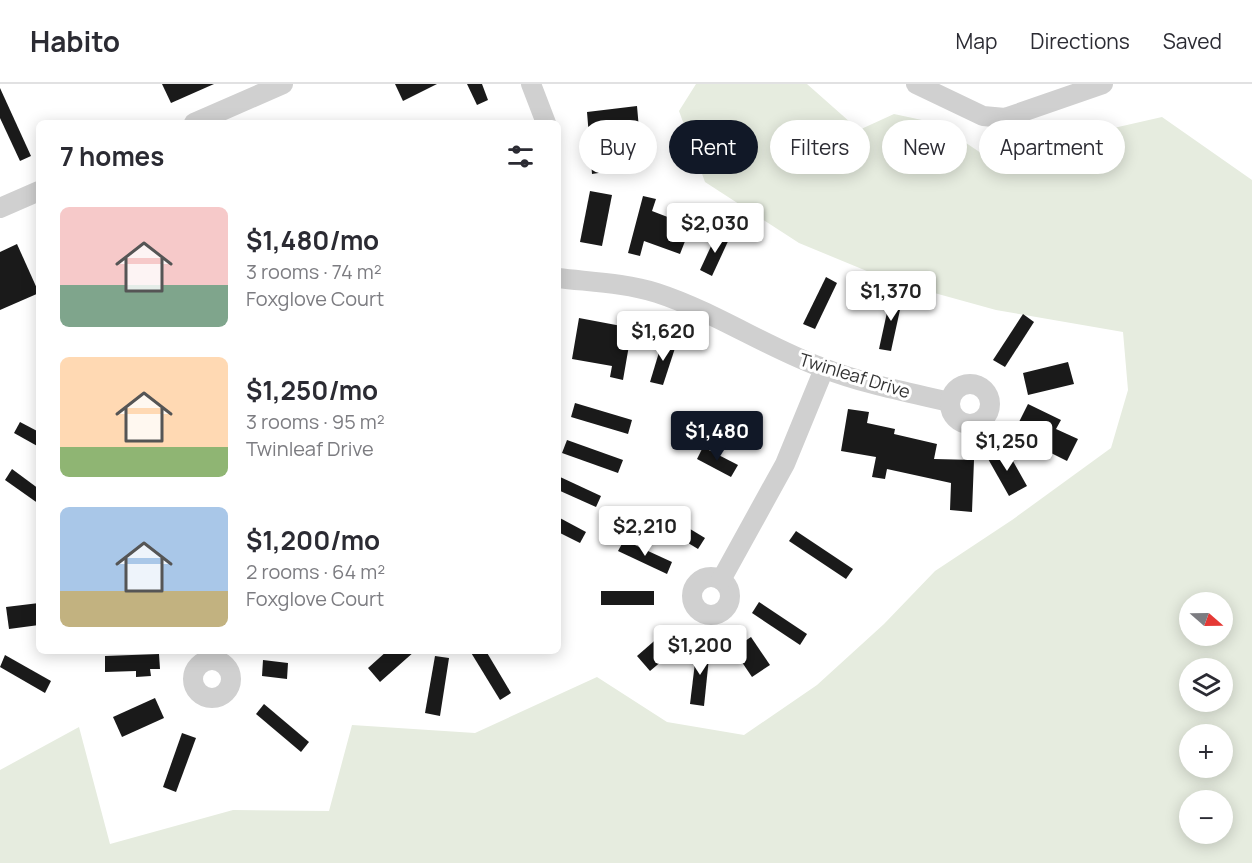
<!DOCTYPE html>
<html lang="en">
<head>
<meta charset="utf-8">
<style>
  :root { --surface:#fff; --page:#f7f7f7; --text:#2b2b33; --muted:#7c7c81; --line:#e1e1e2; --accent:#111827 }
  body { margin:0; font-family:Manrope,sans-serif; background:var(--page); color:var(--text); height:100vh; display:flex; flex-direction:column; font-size:22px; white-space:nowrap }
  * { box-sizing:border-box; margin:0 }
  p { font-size:20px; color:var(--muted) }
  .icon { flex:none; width:33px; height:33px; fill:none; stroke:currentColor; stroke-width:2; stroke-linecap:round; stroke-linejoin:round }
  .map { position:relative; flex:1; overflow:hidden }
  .details { position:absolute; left:36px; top:36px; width:525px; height:534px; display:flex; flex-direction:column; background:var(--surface); border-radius:9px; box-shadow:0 3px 15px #0003 }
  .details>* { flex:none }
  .guide { position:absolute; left:579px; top:36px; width:570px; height:54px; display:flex; gap:12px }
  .needle { width:39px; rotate:110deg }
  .fabs { position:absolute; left:1179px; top:508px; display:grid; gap:12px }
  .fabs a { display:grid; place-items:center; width:54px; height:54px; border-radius:50%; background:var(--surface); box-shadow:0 3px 15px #0003; font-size:30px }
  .price { position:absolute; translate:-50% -51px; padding:0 14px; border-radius:6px; background:#fff; color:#222; font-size:20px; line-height:39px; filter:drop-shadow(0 2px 3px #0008) }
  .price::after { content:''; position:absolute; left:50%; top:36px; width:18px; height:14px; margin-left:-9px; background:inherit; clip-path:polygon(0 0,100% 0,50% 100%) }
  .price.on { background:var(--accent); color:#fff }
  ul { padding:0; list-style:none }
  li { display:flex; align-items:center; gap:18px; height:150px; padding:0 24px }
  li span { display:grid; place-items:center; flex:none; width:168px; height:120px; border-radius:9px; color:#555 }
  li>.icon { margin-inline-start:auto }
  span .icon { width:72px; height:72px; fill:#fffc; stroke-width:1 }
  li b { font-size:26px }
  h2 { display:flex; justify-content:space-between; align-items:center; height:72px; padding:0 24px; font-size:26px }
  .pill { padding:0 21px; border-radius:27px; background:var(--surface); box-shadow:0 3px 15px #0003; font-size:21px; line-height:54px }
  .pill.on { background:var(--accent); color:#fff }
  header { display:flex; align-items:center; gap:36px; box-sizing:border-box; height:84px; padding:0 30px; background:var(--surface); border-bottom:2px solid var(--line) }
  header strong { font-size:28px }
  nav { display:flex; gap:33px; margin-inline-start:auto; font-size:21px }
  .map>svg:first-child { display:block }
</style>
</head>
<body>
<header>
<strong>Habito</strong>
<nav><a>Map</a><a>Directions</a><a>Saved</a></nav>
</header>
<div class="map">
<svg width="1252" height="779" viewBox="0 0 1252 779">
  <rect width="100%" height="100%" fill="#fff"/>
  <!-- green -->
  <path fill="#e6ecdf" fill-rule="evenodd" d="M696,0H807L859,46L894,30L936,39L987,73L1162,33L1252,96V779H0V686L79,643L110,760L233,726L329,727L352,641L475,649L597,593L667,638L744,651L817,601L884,540L935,487L1012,436L1111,364L1128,306L1123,248L996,226L891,197L799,159L705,98L679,27ZM1190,519H1222V552H1190ZM1190,585H1222V618H1190ZM1190,651H1222V684H1190ZM1190,717H1222V750H1190Z"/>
  <!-- building -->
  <g fill="#1a1a1a">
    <polygon points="162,0 214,0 171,19"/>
    <polygon points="395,0 437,0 403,17"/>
    <polygon points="467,0 482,0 488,16 477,21"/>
    <polygon points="0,4 31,72 20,77 0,34"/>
    <polygon points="637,22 639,45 619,48 624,85 592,90 587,28"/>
    <polygon points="590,107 612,111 602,162 580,158"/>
    <polygon points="643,112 656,115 652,127 691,142 680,170 644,157 640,172 628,169"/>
    <polygon points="718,147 730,153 712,192 700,186"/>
    <polygon points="17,160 39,209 0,226 0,168"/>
    <polygon points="826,193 837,199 815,245 803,240"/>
    <polygon points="891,210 903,212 891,267 879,265"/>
    <polygon points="1023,230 1034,238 1005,283 993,276"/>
    <polygon points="579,234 632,244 623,296 610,293 612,282 572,275"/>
    <polygon points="663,255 676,261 663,301 650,298"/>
    <polygon points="1068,278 1074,300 1028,311 1023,289"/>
    <polygon points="575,319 632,336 628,350 571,333"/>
    <polygon points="1028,320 1061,336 1056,345 1078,355 1067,377 1013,350"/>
    <polygon points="848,325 869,328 867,339 895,345 894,350 937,360 934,375 974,376 972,428 950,426 951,399 887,385 885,395 872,393 876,373 841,367"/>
    <polygon points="20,338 39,348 39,363 14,349"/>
    <polygon points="567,356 623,376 618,389 562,369"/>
    <polygon points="703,363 738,381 731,393 697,375"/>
    <polygon points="1005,363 1027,402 1009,412 987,373"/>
    <polygon points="12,385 39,405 39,420 5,396"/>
    <polygon points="558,392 601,412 596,423 558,406"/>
    <polygon points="657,425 705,454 698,465 650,436"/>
    <polygon points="558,433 586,448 580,459 558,448"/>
    <polygon points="796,447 853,485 846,495 789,457"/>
    <polygon points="624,456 672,478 667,490 618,467"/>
    <rect x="601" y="507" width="53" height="14"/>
    <polygon points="759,518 807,550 800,561 752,529"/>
    <polygon points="39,519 39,541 9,545 6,523"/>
    <polygon points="668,545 681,561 650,587 637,572"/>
    <polygon points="751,553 770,581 752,593 733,565"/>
    <polygon points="697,562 710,564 704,622 690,620"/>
    <polygon points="387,567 415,567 380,598 368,584"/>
    <polygon points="470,567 486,567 511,609 500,616"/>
    <polygon points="159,570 160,585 150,585 151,592 136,593 136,587 105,588 105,572"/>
    <polygon points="5,571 51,597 45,609 0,583"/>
    <polygon points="435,572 449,574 440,632 425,629"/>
    <polygon points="263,576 288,579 287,595 262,592"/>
    <polygon points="155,614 164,634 122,653 113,633"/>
    <polygon points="264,620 309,658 301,668 256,630"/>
    <polygon points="182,649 196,654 176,708 163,703"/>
  </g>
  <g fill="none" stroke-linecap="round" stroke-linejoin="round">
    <!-- minor -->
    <g stroke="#d0d0d0" stroke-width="20">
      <polyline points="531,0 546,39"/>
      <polyline points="916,0 983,32 1005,34 1103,0"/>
      <polyline points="194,39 283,0"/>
      <polyline points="0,124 39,107"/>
      <path d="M558,194C591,198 625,199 657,209C715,228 766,263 823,284C864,300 907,308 950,318"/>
      <circle cx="970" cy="320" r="20"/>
      <circle cx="711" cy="512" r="19"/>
      <polyline points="721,496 785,380 824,285"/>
      <circle cx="212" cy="595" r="19"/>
    </g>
  </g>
  <g text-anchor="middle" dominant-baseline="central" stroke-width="6" stroke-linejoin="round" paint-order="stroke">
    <!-- street labels -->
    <g font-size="18" fill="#333" stroke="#fff">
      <text transform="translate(855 291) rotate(17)">Twinleaf Drive</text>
    </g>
  </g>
</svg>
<div class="fabs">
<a><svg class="needle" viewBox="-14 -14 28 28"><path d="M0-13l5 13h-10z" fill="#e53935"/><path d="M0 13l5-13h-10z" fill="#7c7c81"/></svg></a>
<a><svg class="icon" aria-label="layers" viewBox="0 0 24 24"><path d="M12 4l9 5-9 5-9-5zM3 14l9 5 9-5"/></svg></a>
<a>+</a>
<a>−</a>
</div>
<b class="price" style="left:715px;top:170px">$2,030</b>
<b class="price" style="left:891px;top:238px">$1,370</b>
<b class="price" style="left:663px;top:278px">$1,620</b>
<b class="price on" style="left:717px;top:378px">$1,480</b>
<b class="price" style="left:1007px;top:388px">$1,250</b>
<b class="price" style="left:645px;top:473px">$2,210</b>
<b class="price" style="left:700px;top:592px">$1,200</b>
<div class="guide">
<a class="pill">Buy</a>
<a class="pill on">Rent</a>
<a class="pill">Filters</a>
<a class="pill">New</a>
<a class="pill">Apartment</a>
</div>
<section class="details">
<h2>7 homes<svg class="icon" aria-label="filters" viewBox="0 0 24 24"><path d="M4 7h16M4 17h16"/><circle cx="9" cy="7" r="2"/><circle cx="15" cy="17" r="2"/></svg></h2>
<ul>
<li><span style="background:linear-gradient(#f6c9c9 65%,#7fa58c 0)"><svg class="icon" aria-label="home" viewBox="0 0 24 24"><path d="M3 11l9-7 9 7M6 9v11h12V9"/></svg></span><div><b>$1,480/mo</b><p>3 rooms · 74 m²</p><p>Foxglove Court</p></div></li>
<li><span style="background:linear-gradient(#ffd9b3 75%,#8fb573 0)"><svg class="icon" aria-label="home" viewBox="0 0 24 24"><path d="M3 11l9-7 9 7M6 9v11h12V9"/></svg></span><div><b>$1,250/mo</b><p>3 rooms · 95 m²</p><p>Twinleaf Drive</p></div></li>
<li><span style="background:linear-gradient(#a9c7e8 70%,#c2b280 0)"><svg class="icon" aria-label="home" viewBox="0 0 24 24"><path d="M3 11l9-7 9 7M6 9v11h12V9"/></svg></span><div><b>$1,200/mo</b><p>2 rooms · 64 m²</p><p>Foxglove Court</p></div></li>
</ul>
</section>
</div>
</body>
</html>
